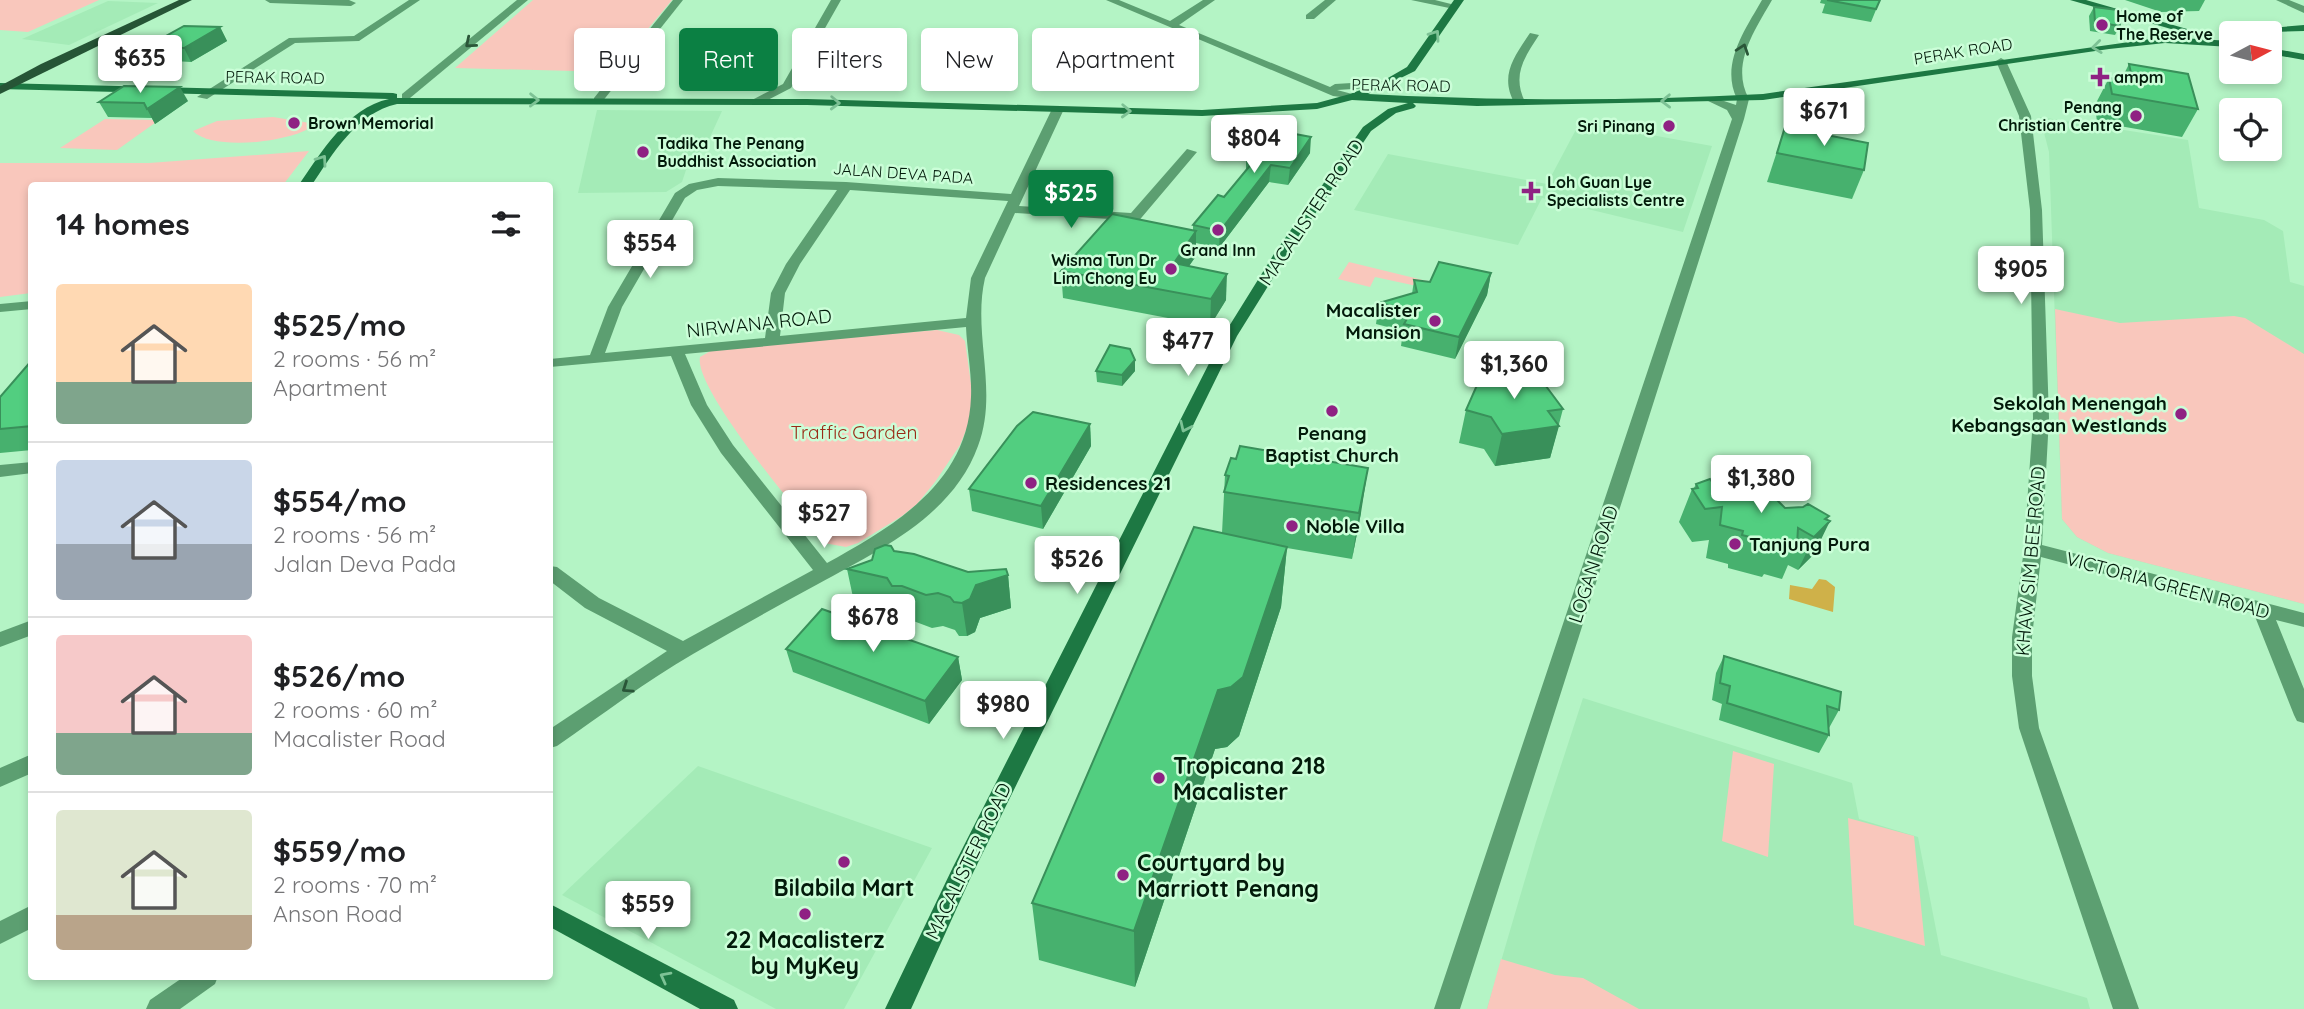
<!DOCTYPE html>
<html lang="en">
<head>
<meta charset="utf-8">
<style>
  :root { --surface:#fff; --page:#f6f6f6; --text:#202124; --muted:#757577; --line:#e0e0e0; --accent:#0b8043 }
  body { margin:0; font-family:Quicksand,sans-serif; background:var(--page); color:var(--text); height:100vh; display:flex; flex-direction:column; font-size:26px; white-space:nowrap }
  * { box-sizing:border-box; margin:0 }
  p { font-size:23px; color:var(--muted) }
  .icon { flex:none; width:38px; height:38px; fill:none; stroke:currentColor; stroke-width:2; stroke-linecap:round; stroke-linejoin:round }
  .map { position:relative; flex:1; overflow:hidden }
  .sheet { position:absolute; left:28px; top:182px; width:525px; height:798px; display:flex; flex-direction:column; background:var(--surface); border-radius:7px; box-shadow:0 4px 10px #0003 }
  .sheet>* { flex:none }
  .guide { position:absolute; left:574px; top:28px; width:665px; height:63px; display:flex; gap:14px }
  .needle { width:46px; rotate:83deg }
  .controls { position:absolute; left:2219px; top:21px; display:grid; gap:14px }
  .controls a { display:grid; place-items:center; width:63px; height:63px; border-radius:7px; background:var(--surface); box-shadow:0 4px 10px #0003; font-size:35px }
  .price { position:absolute; translate:-50% -60px; padding:0 16px; border-radius:7px; background:#fff; color:#222; font-size:23px; line-height:46px; filter:drop-shadow(0 2px 4px #0008) }
  .price::after { content:''; position:absolute; left:50%; top:42px; width:21px; height:16px; margin-left:-10px; background:inherit; clip-path:polygon(0 0,100% 0,50% 100%) }
  .price.on { background:var(--accent); color:#fff }
  ul { padding:0; list-style:none }
  li { display:flex; align-items:center; gap:21px; height:175px; padding:0 28px }
  li+li { border-top:2px solid var(--line) }
  li span { display:grid; place-items:center; flex:none; width:196px; height:140px; border-radius:7px; color:#555 }
  li>.icon { margin-inline-start:auto }
  span .icon { width:84px; height:84px; fill:#fffc; stroke-width:1 }
  li b { font-size:30px }
  h2 { display:flex; justify-content:space-between; align-items:center; height:84px; padding:0 28px; font-size:30px }
  .tag { padding:0 24px; border-radius:7px; background:var(--surface); box-shadow:0 4px 10px #0003; font-size:24px; line-height:63px }
  .tag.on { background:var(--accent); color:#fff }
  .map>svg:first-child { display:block }
</style>
</head>
<body>
<div class="map">
<svg width="2304" height="1009" viewBox="0 0 2304 1009">
  <rect width="100%" height="100%" fill="#b4f4c5"/>
  <!-- built -->
  <g fill="#a4ebb7">
    <polygon points="108,1 158,3 69,45 22,39"/>
    <polygon points="597,110 722,111 705,148 702,148 686,170 682,182 666,192 578,193"/>
    <polygon points="2040,117 2188,140 2199,208 2264,220 2283,231 2290,282 2304,286 2304,604 2108,553 2077,537 2062,519 2049,152"/>
    <polygon points="1580,122 1712,146 1683,232 1542,198 1518,245 1354,210 1388,154 1547,184"/>
    <polygon points="1583,698 1852,783 1859,819 1918,837 1941,955 2087,998 2090,1009 1487,1009 1536,842"/>
    <polygon points="698,766 932,848 844,1009 776,1009 562,895"/>
  </g>
  <!-- green -->
  <g fill="#f9c7bc">
    <polygon points="0,0 99,0 28,32 0,30"/>
    <polygon points="533,0 672,0 612,72 455,68"/>
    <path d="M273,117L316,124C295,142 213,152 193,131L217,121Z"/>
    <polygon points="105,119 159,120 117,150 60,148"/>
    <polygon points="309,151 283,185 32,186 31,293 0,297 0,163 149,163"/>
    <polygon points="1349,262 1435,283 1426,288 1375,277 1370,287 1338,279"/>
    <polygon points="2055,309 2120,323 2234,316 2245,318 2304,354 2304,604 2108,553 2077,537 2062,519"/>
    <path d="M937,330L959,335L965,341L972,391L971,418L960,445L935,482L917,504L902,516L858,543L846,547L824,543C801,515 693,388 700,357L714,349Z"/>
    <polygon points="1733,751 1774,764 1768,857 1722,841"/>
    <polygon points="1848,818 1914,836 1925,946 1854,925"/>
    <polygon points="1501,959 1555,975 1583,978 1639,1009 1487,1009"/>
  </g>
  <!-- water -->
  <polygon fill="#cfb149" points="1819,579 1826,580 1835,587 1833,612 1789,599 1790,585 1812,589"/>
  <g fill="none" stroke-linecap="round" stroke-linejoin="round">
    <!-- street -->
    <g fill="#5c9f71" fill-rule="evenodd">
      <polygon points="265,0 349,0 356,3 351,6 270,3"/>
      <polygon points="409,0 420,0 359,41 295,43 207,99 197,97 289,38 354,36"/>
      <polygon points="517,0 528,0 410,98 402,98 402,94"/>
      <polygon points="673,0 683,0 602,102 594,102 594,98"/>
      <polygon points="831,0 841,0 791,88 760,104 752,104 752,100 783,84"/>
      <polygon points="1106,0 1119,0 1170,21 1203,0 1215,0 1179,25 1330,87 1335,84 1385,81 1391,84 1385,87 1337,90 1356,95 1356,99 1333,96"/>
      <polygon points="1325,0 1336,0 1314,19 1306,19 1306,15"/>
      <polygon points="1411,0 1435,0 1459,6 1454,9"/>
      <path d="M1762,0H1772C1755,30 1730,65 1749,99L1744,119L1460,1009H1434L1732,119L1727,110L1706,100L1712,97L1736,105L1737,99C1720,64 1745,30 1762,0Z"/>
      <polygon points="2276,0 2289,0 2304,6 2304,13"/>
      <path d="M1530,33L1539,35C1524,58 1512,75 1525,102L1519,105L1515,104C1499,76 1514,57 1530,33Z"/>
      <polygon points="2001,58 2006,61 2031,116 2042,210 2049,418 2042,545 2304,613 2304,627 2276,620 2304,689 2304,723 2297,721 2294,715 2254,614 2041,557 2032,637 2032,676 2039,728 2139,1009 2113,1009 2019,728 2012,676 2012,637 2024,549 2033,418 2030,210 2019,116 1996,61"/>
      <path d="M1058,106L1064,109L1019,206L1131,213L1187,149L1197,152L1131,230L1126,231L1119,227L1125,220L1015,213L985,278C972,334 999,391 978,446C953,516 878,551 818,584C776,607 734,630 693,654C646,681 602,715 557,746L550,748V729L667,651L585,608L550,581V566L557,567L599,598L683,641L813,570L721,453L691,405L671,356L550,367V359L590,355L608,307L675,193L689,184L718,178L846,182L1011,194L1052,109ZM718,186L837,190L786,264L771,293L765,338L605,353L622,307L685,198L697,190ZM850,190L1008,201L971,278L966,318L780,336L785,293L800,264ZM966,327C967,350 972,374 971,397C968,483 894,526 827,563L733,445L707,405L685,354Z"/>
      <polygon points="32,301 32,309 0,312 0,304"/>
      <polygon points="32,462 32,473 0,477 0,465"/>
      <polygon points="32,620 32,635 0,647 0,632"/>
      <polygon points="32,754 32,773 0,787 0,768"/>
      <polygon points="32,905 32,928 0,944 0,921"/>
      <polygon points="185,976 218,976 215,984 180,1009 146,1009 150,1000"/>
    </g>
    <!-- secondary -->
    <g fill="#1d7843" fill-rule="evenodd">
      <path d="M1454,0H1464L1415,71L1368,94C1500,101 1632,101 1763,94L2165,37L2231,41V47L2165,43L2109,49L1763,100L1477,106L1413,103L1416,106L1414,108L1396,113L1371,131L1288,254L1237,336L970,879L911,1009H885L953,867L1223,336L1274,254L1363,127L1388,109L1408,103L1352,100L1317,109L1202,116L807,105L397,104C356,113 333,154 311,186H298C321,153 347,108 389,99L0,89V83L393,93L397,94V98L807,99L1202,110L1317,103L1350,94L1381,82L1407,67Z"/>
      <polygon points="2070,0 2086,0 2201,33 2192,35"/>
      <polygon points="2304,25 2304,31 2242,33 2247,30"/>
      <polygon points="2270,48 2304,54 2304,60 2270,54"/>
      <polygon points="550,904 734,1000 738,1009 700,1009 550,927"/>
    </g>
    <!-- primary -->
    <polygon fill="#265536" fill-rule="evenodd" points="179,0 192,0 0,94 0,86 41,64"/>
  </g>
  <!-- wall -->
  <g fill="#47b16e">
    <polygon points="1821,0 1880,0 1871,22 1822,13 1825,4 1820,3"/>
    <polygon points="2125,0 2205,0 2199,11 2161,12"/>
    <polygon points="2094,7 2120,26 2115,35 2090,31 2089,16"/>
    <polygon points="220,27 227,41 191,62 155,60 148,46"/>
    <polygon points="2129,64 2198,109 2182,137 2097,122 2095,105 2109,78 2121,80"/>
    <polygon points="188,101 155,124 152,118 108,117 99,102"/>
    <polygon points="1785,127 1864,170 1852,199 1767,182"/>
    <polygon points="1310,153 1288,185 1269,182 1219,248 1196,243 1196,256 1189,266 1226,300 1210,326 1063,298 1061,271 1193,230 1193,225 1224,197 1246,170 1246,160"/>
    <polygon points="1491,273 1487,295 1455,359 1401,346 1403,331 1376,324 1379,303 1412,294 1414,280 1430,282"/>
    <polygon points="32,360 32,450 0,453 0,397"/>
    <polygon points="1135,360 1135,371 1122,386 1097,382 1096,371"/>
    <polygon points="1509,373 1563,409 1550,458 1495,466 1484,449 1459,443 1466,410"/>
    <polygon points="1090,424 1091,446 1043,529 972,511 969,489"/>
    <polygon points="1225,475 1361,513 1352,559 1287,548 1281,607 1239,736 1227,747 1215,749 1135,987 1039,960 1032,903 1222,533"/>
    <polygon points="1696,484 1717,489 1729,494 1827,520 1814,554 1798,570 1788,565 1782,579 1764,574 1762,577 1728,568 1728,564 1706,558 1709,540 1692,542 1679,522 1692,489 1694,488"/>
    <polygon points="894,551 968,572 1008,575 1011,608 980,618 975,632 967,636 959,636 955,630 943,626 932,628 908,619 899,619 893,611 854,602 847,569"/>
    <polygon points="786,649 958,657 962,680 929,724 793,672"/>
    <polygon points="1724,656 1839,710 1829,728 1828,727 1829,735 1819,753 1719,720 1722,704 1712,700 1716,673"/>
  </g>
  <!-- shaded-wall -->
  <g fill="#39905a">
    <polygon points="220,27 227,41 191,62 184,48"/>
    <polygon points="180,87 188,101 155,124 147,109"/>
    <polygon points="1311,137 1310,153 1288,185 1290,168"/>
    <polygon points="1271,165 1269,182 1219,248 1220,231"/>
    <polygon points="1196,231 1196,256 1173,289 1174,263"/>
    <polygon points="1491,273 1487,295 1455,359 1459,337"/>
    <polygon points="1227,274 1226,300 1210,326 1211,299"/>
    <polygon points="1135,360 1135,371 1122,386 1122,375"/>
    <polygon points="1090,424 1091,446 1043,529 1041,506"/>
    <polygon points="1559,426 1550,458 1495,466 1502,434"/>
    <polygon points="1368,468 1361,513 1352,559 1359,513"/>
    <polygon points="1829,516 1822,529 1830,521 1814,554 1798,570 1814,537"/>
    <polygon points="1287,547 1281,607 1239,736 1227,747 1215,749 1135,987 1134,931 1218,690"/>
    <polygon points="1008,575 1011,608 980,618 975,632 967,636 962,603 976,585"/>
    <polygon points="958,657 962,680 929,724 925,701"/>
  </g>
  <!-- building -->
  <g fill="#52ce80" stroke="#39905a" stroke-width="2">
    <polygon points="1827,0 1880,0 1876,9"/>
    <polygon points="2094,7 2118,10 2120,26 2095,22"/>
    <polygon points="184,26 220,27 184,48 148,46"/>
    <polygon points="2129,64 2188,74 2198,109 2112,94 2109,78 2133,82"/>
    <polygon points="124,86 180,87 147,109 144,103 99,102"/>
    <polygon points="1785,127 1868,143 1864,170 1777,153"/>
    <polygon points="1269,129 1311,137 1290,168 1271,165 1220,231 1193,225 1218,195 1224,197 1253,162 1246,160"/>
    <polygon points="1112,214 1196,231 1174,263 1227,274 1211,299 1061,271"/>
    <polygon points="1439,262 1491,273 1459,337 1404,324 1412,310 1379,303 1417,292 1414,280 1430,282"/>
    <polygon points="1110,345 1130,349 1135,360 1122,375 1096,371"/>
    <polygon points="32,360 32,426 0,429 0,397"/>
    <polygon points="1485,367 1509,373 1534,370 1563,409 1548,411 1559,426 1502,434 1491,417 1466,410"/>
    <polygon points="1033,412 1090,424 1041,506 969,489 1017,426"/>
    <polygon points="1240,446 1368,468 1359,513 1224,492 1229,476 1225,475 1231,458 1236,459"/>
    <polygon points="1710,479 1717,489 1729,494 1740,490 1776,499 1785,508 1803,507 1808,504 1829,516 1825,519 1830,521 1814,537 1798,528 1797,545 1778,540 1777,544 1742,535 1743,531 1720,525 1722,507 1705,509 1692,489 1698,488 1696,484"/>
    <polygon points="1194,527 1287,547 1243,677 1231,687 1218,690 1134,931 1032,903"/>
    <polygon points="885,545 891,546 894,551 914,554 968,572 1006,569 1008,575 976,585 970,599 962,603 954,602 950,597 938,593 926,595 902,586 892,586 887,578 847,569 872,560 875,549"/>
    <polygon points="822,609 958,657 925,701 786,649"/>
    <polygon points="1724,656 1841,692 1839,710 1827,706 1829,735 1727,703 1730,686 1720,683"/>
  </g>
  <!-- one-way arrows -->
  <defs><path id="oneway-chevron" d="M-2-3.5L2.5 0L-2 3.5" fill="none" stroke-width="1.6" stroke-linecap="round" stroke-linejoin="round" transform="scale(1.75)"/></defs>
  <g stroke="#7dc295">
    <use href="#oneway-chevron" transform="translate(1435 35) rotate(-55)"/>
    <use href="#oneway-chevron" transform="translate(2097 47) rotate(173)"/>
    <use href="#oneway-chevron" transform="translate(534 100) rotate(1)"/>
    <use href="#oneway-chevron" transform="translate(1666 101) rotate(179)"/>
    <use href="#oneway-chevron" transform="translate(835 103) rotate(2)"/>
    <use href="#oneway-chevron" transform="translate(1126 111) rotate(2)"/>
    <use href="#oneway-chevron" transform="translate(322 160) rotate(-55)"/>
    <use href="#oneway-chevron" transform="translate(1185 427) rotate(115)"/>
    <use href="#oneway-chevron" transform="translate(665 977) rotate(-152)"/>
  </g>
  <g stroke="#2a5638">
    <use href="#oneway-chevron" transform="translate(470 43) rotate(140)"/>
    <use href="#oneway-chevron" transform="translate(1743 49) rotate(-71)"/>
    <use href="#oneway-chevron" transform="translate(627 688) rotate(146)"/>
  </g>
  <!-- markers -->
  <g fill="#8f2183" stroke="#cbfed8" stroke-width="2.5">
    <circle cx="2102" cy="25" r="7"/>
    <path d="M2096.5 66.5h7v7h7v7h-7v7h-7v-7h-7v-7h7z"/>
    <circle cx="2136" cy="116" r="7"/>
    <circle cx="294" cy="123" r="7"/>
    <circle cx="1669" cy="126" r="7"/>
    <circle cx="643" cy="152" r="7"/>
    <path d="M1527.5 180.5h7v7h7v7h-7v7h-7v-7h-7v-7h7z"/>
    <circle cx="1218" cy="230" r="7"/>
    <circle cx="1171" cy="269" r="7"/>
    <circle cx="1435" cy="321" r="7"/>
    <circle cx="1332" cy="411" r="7"/>
    <circle cx="2181" cy="414" r="7"/>
    <circle cx="1031" cy="483" r="7"/>
    <circle cx="1292" cy="526" r="7"/>
    <circle cx="1735" cy="544" r="7"/>
    <circle cx="1159" cy="778" r="7"/>
    <circle cx="844" cy="862" r="7"/>
    <circle cx="1123" cy="875" r="7"/>
    <circle cx="805" cy="914" r="7"/>
  </g>
  <g text-anchor="middle" dominant-baseline="central" stroke-width="5" stroke-linejoin="round" paint-order="stroke">
    <!-- far-poi labels -->
    <g font-size="16" font-weight="bold" fill="#021a0a" stroke="#cbfed8" text-anchor="start">
      <text x="2116" y="16">Home of<tspan x="2116" dy="18">The Reserve</tspan></text>
      <text x="2114" y="77">ampm</text>
      <text x="2122" y="107" text-anchor="end">Penang<tspan x="2122" dy="18">Christian Centre</tspan></text>
      <text x="308" y="123">Brown Memorial</text>
      <text x="1655" y="126" text-anchor="end">Sri Pinang</text>
      <text x="657" y="143">Tadika The Penang<tspan x="657" dy="18">Buddhist Association</tspan></text>
      <text x="1547" y="182">Loh Guan Lye<tspan x="1547" dy="18">Specialists Centre</tspan></text>
      <text x="1218" y="250" text-anchor="middle">Grand Inn</text>
      <text x="1157" y="260" text-anchor="end">Wisma Tun Dr<tspan x="1157" dy="18">Lim Chong Eu</tspan></text>
    </g>
    <!-- far-street labels -->
    <g font-size="16" fill="#021a0a" stroke="#cbfed8">
      <text transform="translate(1963 51) rotate(-9)">PERAK ROAD</text>
      <text transform="translate(275 77) rotate(1)">PERAK ROAD</text>
      <text transform="translate(1401 85) rotate(1)">PERAK ROAD</text>
      <text transform="translate(903 173) rotate(4)">JALAN DEVA PADA</text>
    </g>
    <!-- street labels -->
    <g font-size="19" fill="#021a0a" stroke="#cbfed8">
      <text transform="translate(1311 212) rotate(-56)">MACALISTER ROAD</text>
      <text transform="translate(759 323) rotate(-6)">NIRWANA ROAD</text>
      <text transform="translate(2030 561) rotate(-85)">KHAW SIM BEE ROAD</text>
      <text transform="translate(1593 564) rotate(-72)">LOGAN ROAD</text>
      <text transform="translate(2168 585) rotate(15)">VICTORIA GREEN ROAD</text>
      <text transform="translate(968 861) rotate(-64)">MACALISTER ROAD</text>
    </g>
    <!-- poi labels -->
    <g font-size="19" font-weight="bold" fill="#021a0a" stroke="#cbfed8" text-anchor="start">
      <text x="1421" y="310" text-anchor="end">Macalister<tspan x="1421" dy="22">Mansion</tspan></text>
      <text x="2167" y="403" text-anchor="end">Sekolah Menengah<tspan x="2167" dy="22">Kebangsaan Westlands</tspan></text>
      <text x="1332" y="433" text-anchor="middle">Penang<tspan x="1332" dy="22">Baptist Church</tspan></text>
      <text x="1045" y="483">Residences 21</text>
      <text x="1306" y="526">Noble Villa</text>
      <text x="1749" y="544">Tanjung Pura</text>
    </g>
    <!-- park labels -->
    <g font-size="19" fill="#9a2b16" stroke="#cbfed8">
      <text x="854" y="432">Traffic Garden</text>
    </g>
    <!-- near-poi labels -->
    <g font-size="23" font-weight="bold" fill="#021a0a" stroke="#cbfed8" text-anchor="start">
      <text x="1173" y="765">Tropicana 218<tspan x="1173" dy="26">Macalister</tspan></text>
      <text x="1137" y="862">Courtyard by<tspan x="1137" dy="26">Marriott Penang</tspan></text>
      <text x="844" y="887" text-anchor="middle">Bilabila Mart</text>
      <text x="805" y="939" text-anchor="middle">22 Macalisterz<tspan x="805" dy="26">by MyKey</tspan></text>
    </g>
  </g>
</svg>
<div class="controls">
<a><svg class="needle" viewBox="-14 -14 28 28"><path d="M0-13l5 13h-10z" fill="#e53935"/><path d="M0 13l5-13h-10z" fill="#757577"/></svg></a>
<a><svg class="icon" aria-label="locate" viewBox="0 0 24 24"><circle cx="12" cy="12" r="6"/><path d="M12 2v4M12 18v4M2 12h4M18 12h4"/></svg></a>
</div>
<b class="price" style="left:140px;top:95px">$635</b>
<b class="price" style="left:1824px;top:148px">$671</b>
<b class="price" style="left:1254px;top:175px">$804</b>
<b class="price on" style="left:1071px;top:230px">$525</b>
<b class="price" style="left:650px;top:280px">$554</b>
<b class="price" style="left:2021px;top:306px">$905</b>
<b class="price" style="left:1188px;top:378px">$477</b>
<b class="price" style="left:1514px;top:401px">$1,360</b>
<b class="price" style="left:1761px;top:515px">$1,380</b>
<b class="price" style="left:824px;top:550px">$527</b>
<b class="price" style="left:1077px;top:596px">$526</b>
<b class="price" style="left:873px;top:654px">$678</b>
<b class="price" style="left:1003px;top:741px">$980</b>
<b class="price" style="left:648px;top:941px">$559</b>
<div class="guide">
<a class="tag">Buy</a>
<a class="tag on">Rent</a>
<a class="tag">Filters</a>
<a class="tag">New</a>
<a class="tag">Apartment</a>
</div>
<section class="sheet">
<h2>14 homes<svg class="icon" aria-label="filters" viewBox="0 0 24 24"><path d="M4 7h16M4 17h16"/><circle cx="9" cy="7" r="2"/><circle cx="15" cy="17" r="2"/></svg></h2>
<ul>
<li><span style="background:linear-gradient(#ffd9b3 70%,#7fa58c 0)"><svg class="icon" aria-label="home" viewBox="0 0 24 24"><path d="M3 11l9-7 9 7M6 9v11h12V9"/></svg></span><div><b>$525/mo</b><p>2 rooms · 56 m²</p><p>Apartment</p></div></li>
<li><span style="background:linear-gradient(#c9d6e8 60%,#9aa5b1 0)"><svg class="icon" aria-label="home" viewBox="0 0 24 24"><path d="M3 11l9-7 9 7M6 9v11h12V9"/></svg></span><div><b>$554/mo</b><p>2 rooms · 56 m²</p><p>Jalan Deva Pada</p></div></li>
<li><span style="background:linear-gradient(#f6c9c9 70%,#7fa58c 0)"><svg class="icon" aria-label="home" viewBox="0 0 24 24"><path d="M3 11l9-7 9 7M6 9v11h12V9"/></svg></span><div><b>$526/mo</b><p>2 rooms · 60 m²</p><p>Macalister Road</p></div></li>
<li><span style="background:linear-gradient(#dfe7d0 75%,#b9a48a 0)"><svg class="icon" aria-label="home" viewBox="0 0 24 24"><path d="M3 11l9-7 9 7M6 9v11h12V9"/></svg></span><div><b>$559/mo</b><p>2 rooms · 70 m²</p><p>Anson Road</p></div></li>
</ul>
</section>
</div>
</body>
</html>
